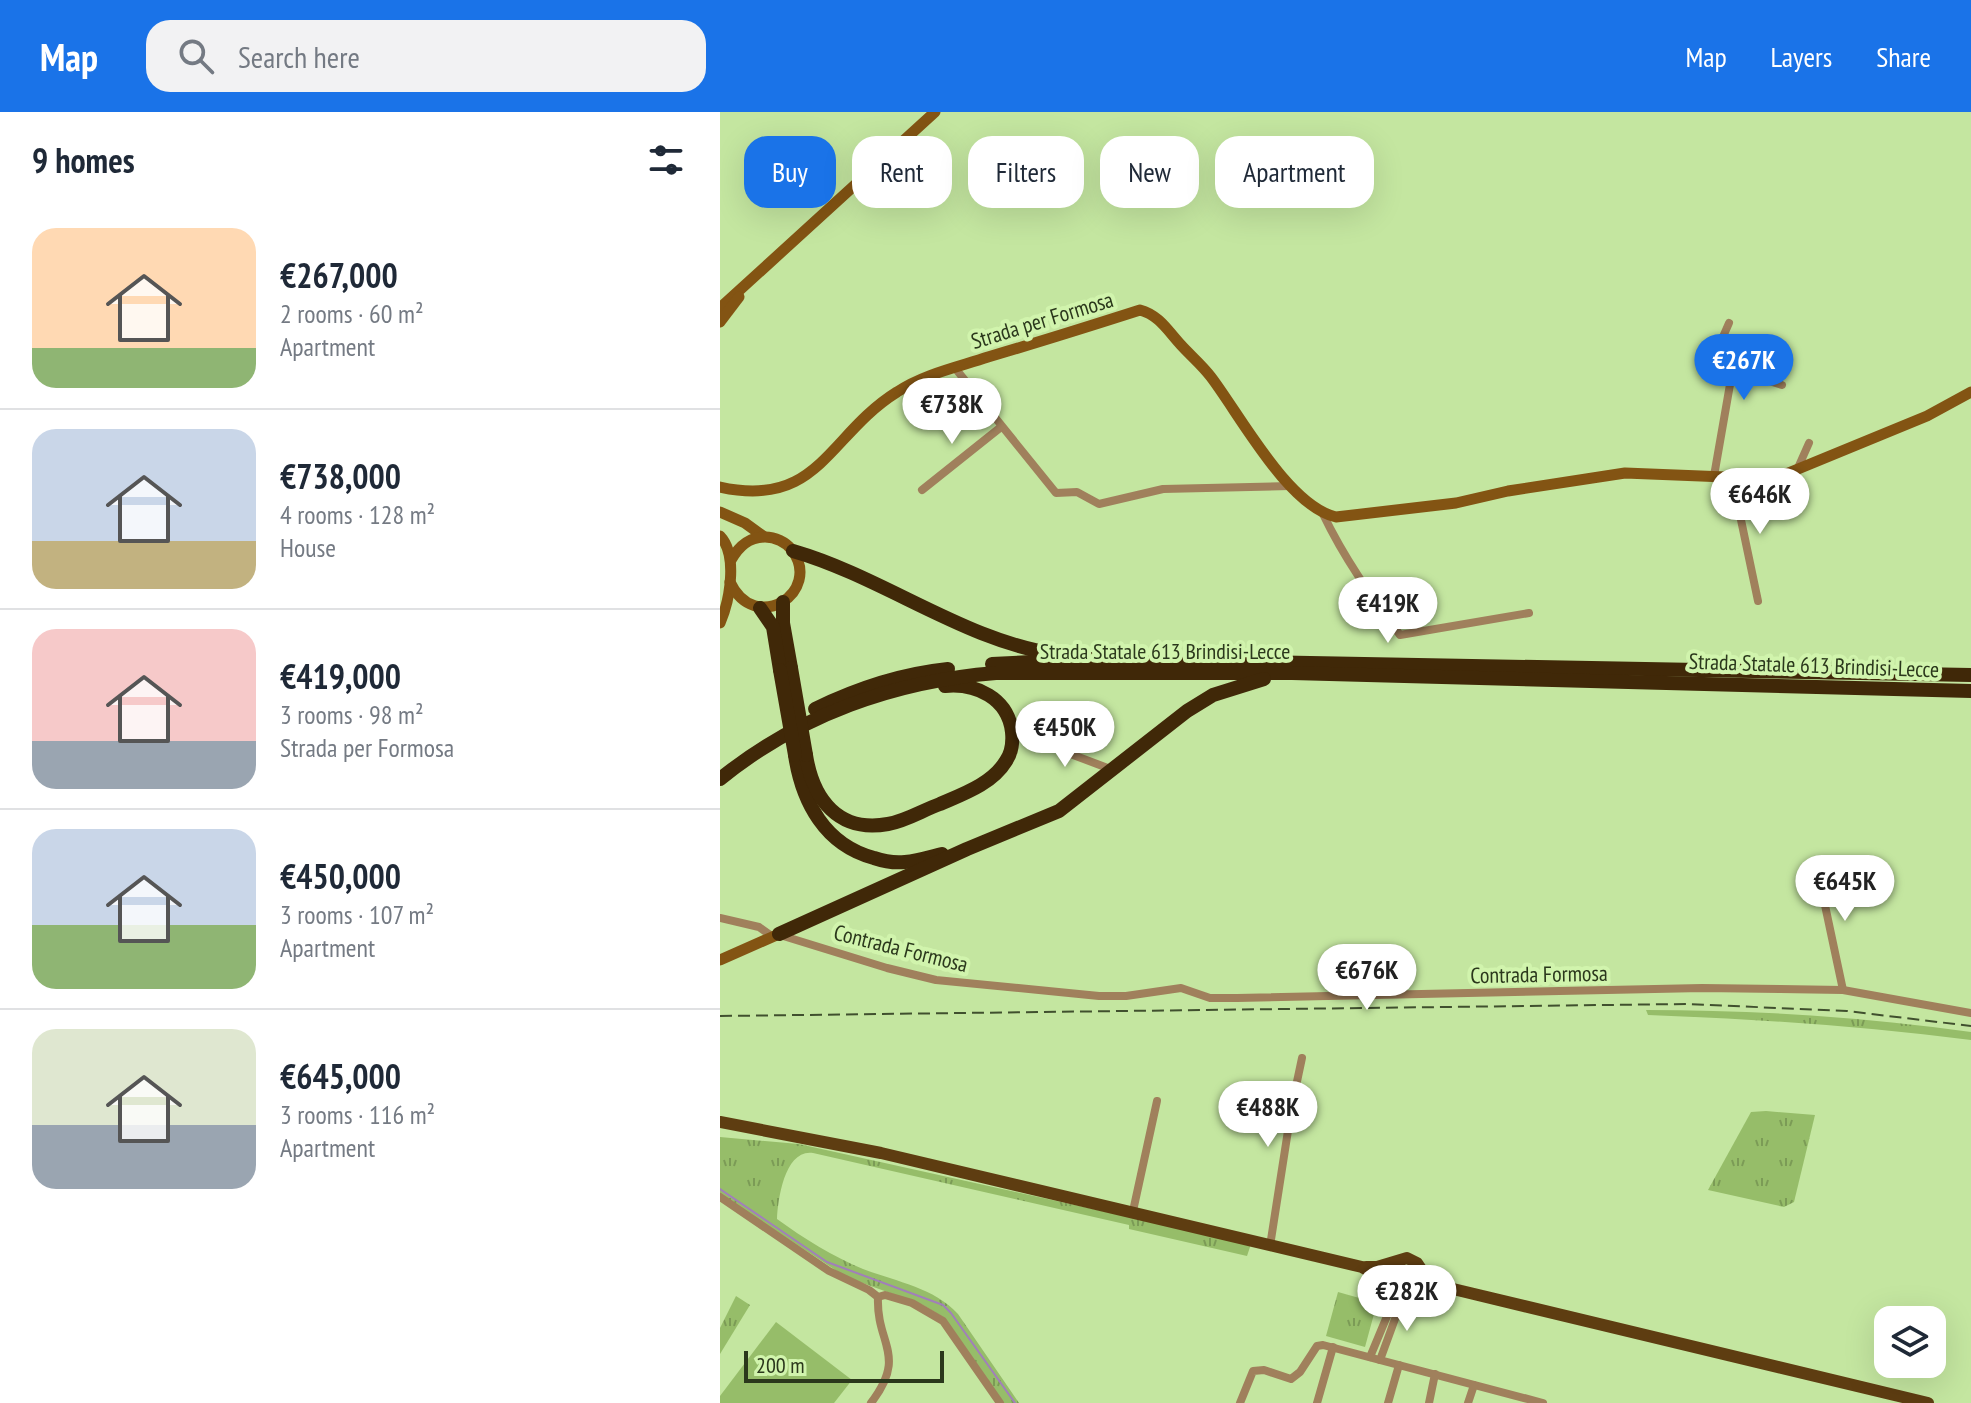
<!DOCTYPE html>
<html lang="en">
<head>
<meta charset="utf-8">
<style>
  :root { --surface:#fff; --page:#f2f2f3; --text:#1f2937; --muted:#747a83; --line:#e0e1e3; --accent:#1a73e8 }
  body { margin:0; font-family:"PT Sans Narrow",sans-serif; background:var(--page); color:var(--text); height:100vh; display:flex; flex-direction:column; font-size:30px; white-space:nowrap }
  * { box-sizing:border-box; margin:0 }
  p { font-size:26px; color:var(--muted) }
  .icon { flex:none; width:44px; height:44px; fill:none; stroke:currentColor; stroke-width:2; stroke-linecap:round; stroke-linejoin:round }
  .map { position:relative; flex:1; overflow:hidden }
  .details { display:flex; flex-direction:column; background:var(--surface); width:720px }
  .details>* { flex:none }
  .banner { position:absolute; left:24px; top:24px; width:760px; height:72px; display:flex; gap:16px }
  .buttons { position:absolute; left:1154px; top:1194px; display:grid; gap:16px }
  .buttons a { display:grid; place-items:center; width:72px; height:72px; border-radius:16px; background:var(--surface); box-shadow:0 8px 32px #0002; font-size:40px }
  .scale { position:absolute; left:24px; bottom:20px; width:200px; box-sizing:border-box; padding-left:8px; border:4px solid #2b381c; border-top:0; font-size:22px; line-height:28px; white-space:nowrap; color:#2b381c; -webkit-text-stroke:6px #d1f4ad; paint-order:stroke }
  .price { position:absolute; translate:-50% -68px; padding:0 18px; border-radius:28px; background:#fff; color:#222; font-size:26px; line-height:52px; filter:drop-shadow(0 2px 4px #0008) }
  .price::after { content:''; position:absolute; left:50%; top:48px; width:24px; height:18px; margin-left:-12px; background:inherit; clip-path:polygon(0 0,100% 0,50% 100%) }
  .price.current { background:var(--accent); color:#fff }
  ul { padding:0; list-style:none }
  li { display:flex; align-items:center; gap:24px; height:200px; padding:0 32px }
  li+li { border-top:2px solid var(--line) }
  li span { display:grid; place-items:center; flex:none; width:224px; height:160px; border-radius:24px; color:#555 }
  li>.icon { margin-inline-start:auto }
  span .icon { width:96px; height:96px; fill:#fffc; stroke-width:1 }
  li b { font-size:34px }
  h2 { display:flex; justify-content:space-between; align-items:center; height:96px; padding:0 32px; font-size:34px }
  .chip { padding:0 28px; border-radius:24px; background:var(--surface); box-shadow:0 8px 32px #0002; font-size:28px; line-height:72px }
  .chip.current { background:var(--accent); color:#fff }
  header { display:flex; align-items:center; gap:48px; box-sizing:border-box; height:112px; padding:0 40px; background:var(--accent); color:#fff }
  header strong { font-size:38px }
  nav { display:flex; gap:44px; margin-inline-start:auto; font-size:28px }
  .search { width:560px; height:72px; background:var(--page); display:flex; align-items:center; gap:20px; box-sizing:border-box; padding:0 28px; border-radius:24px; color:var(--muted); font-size:30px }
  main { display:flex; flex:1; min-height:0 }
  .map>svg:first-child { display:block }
</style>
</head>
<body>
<header>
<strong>Map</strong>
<div class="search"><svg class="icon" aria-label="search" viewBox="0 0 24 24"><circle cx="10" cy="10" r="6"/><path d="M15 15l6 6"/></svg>Search here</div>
<nav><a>Map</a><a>Layers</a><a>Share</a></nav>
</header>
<main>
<section class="details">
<h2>9 homes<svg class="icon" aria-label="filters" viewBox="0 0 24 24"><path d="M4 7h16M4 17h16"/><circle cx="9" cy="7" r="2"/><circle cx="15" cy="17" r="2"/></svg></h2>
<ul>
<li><span style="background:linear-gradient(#ffd9b3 75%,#8fb573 0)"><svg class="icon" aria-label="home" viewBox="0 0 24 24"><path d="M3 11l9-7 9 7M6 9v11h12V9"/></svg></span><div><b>€267,000</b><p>2 rooms · 60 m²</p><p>Apartment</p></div></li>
<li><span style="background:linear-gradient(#c9d6e8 70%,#c2b280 0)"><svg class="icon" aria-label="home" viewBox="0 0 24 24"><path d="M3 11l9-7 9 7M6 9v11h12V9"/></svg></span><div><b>€738,000</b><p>4 rooms · 128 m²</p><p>House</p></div></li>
<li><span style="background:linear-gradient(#f6c9c9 70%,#9aa5b1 0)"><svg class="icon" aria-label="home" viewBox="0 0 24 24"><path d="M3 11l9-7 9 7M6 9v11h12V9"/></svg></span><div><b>€419,000</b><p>3 rooms · 98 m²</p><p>Strada per Formosa</p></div></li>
<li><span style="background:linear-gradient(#c9d6e8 60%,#8fb573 0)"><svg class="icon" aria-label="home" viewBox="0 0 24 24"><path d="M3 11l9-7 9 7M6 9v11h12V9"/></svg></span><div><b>€450,000</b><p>3 rooms · 107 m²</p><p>Apartment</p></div></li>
<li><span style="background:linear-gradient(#dfe7d0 60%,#9aa5b1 0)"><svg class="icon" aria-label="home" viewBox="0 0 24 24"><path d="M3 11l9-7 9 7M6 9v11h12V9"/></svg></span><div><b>€645,000</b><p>3 rooms · 116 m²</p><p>Apartment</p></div></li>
</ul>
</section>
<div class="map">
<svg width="1251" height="1291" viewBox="0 0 1251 1291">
  <defs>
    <pattern id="grass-tufts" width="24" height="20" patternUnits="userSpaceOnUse" patternTransform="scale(2)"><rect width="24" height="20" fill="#96bd69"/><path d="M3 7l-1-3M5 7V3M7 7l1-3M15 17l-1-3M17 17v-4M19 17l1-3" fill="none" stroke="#7b9b56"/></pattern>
  </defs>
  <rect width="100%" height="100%" fill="#c4e6a0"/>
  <!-- grass -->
  <g fill="url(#grass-tufts)">
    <path d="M926,898C1035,898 1143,905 1251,920V928C1144,914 1036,907 928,903Z"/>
    <polygon points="1046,999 1095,1003 1074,1090 1064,1095 988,1078 1031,1000"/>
    <path d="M0,1025L79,1032L531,1132L527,1144L409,1117V1113L93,1041C65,1037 58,1086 57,1107C83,1126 114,1145 143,1157C177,1170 213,1175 238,1202L299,1291H283L223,1205L203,1193L126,1165L0,1082Z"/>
    <polygon points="618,1180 657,1191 645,1235 606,1224"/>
    <polygon points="16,1184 30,1193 0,1242 0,1216"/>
  </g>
  <!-- pitch -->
  <polygon fill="#96bd69" points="56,1210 132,1268 114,1291 0,1291 0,1284"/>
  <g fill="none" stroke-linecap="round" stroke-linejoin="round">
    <!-- stream -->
    <polyline stroke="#a17fba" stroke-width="2" points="0,1077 107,1150 223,1193 231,1201 295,1291"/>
    <!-- street -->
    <g stroke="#a0805c" stroke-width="8">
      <polyline points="235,256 336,381 357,380 379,392 443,377 570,374"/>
      <polyline points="1012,261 1020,260 1062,273"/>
      <polyline points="1077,358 1089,331"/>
      <polyline points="994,364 1012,261 999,234 1009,211"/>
      <polyline points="1012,365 1038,489"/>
      <polyline points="202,378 281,315"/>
      <path d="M603,402C624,446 651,484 680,523L809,501"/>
      <polyline points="308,626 393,658"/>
      <polyline points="1096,751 1123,878"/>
      <polyline points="0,806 39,815 53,825"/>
      <polyline points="60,823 167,856 216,868 379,884 406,884 461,876 490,886 517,886 982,876 1060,877 1123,878 1251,901"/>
      <polyline points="0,1085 109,1159 149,1178 158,1185 165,1183 192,1191 223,1209 280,1291"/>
      <polyline points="413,1099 437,989"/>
      <polyline points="550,1134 572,993 582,946"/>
      <polyline points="650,1245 670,1197 669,1177"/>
      <polyline points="660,1248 679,1196 690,1184"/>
      <path d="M151,1291C188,1242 156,1233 158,1185"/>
      <polyline points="520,1291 533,1259 544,1258 571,1267 580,1260 597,1234 603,1233 823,1291"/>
      <polyline points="597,1291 613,1235"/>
      <polyline points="668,1291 679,1253"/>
      <polyline points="709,1291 715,1262"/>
      <polyline points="748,1291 754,1273"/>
    </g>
    <!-- secondary -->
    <g stroke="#835413" stroke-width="11">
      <polyline points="0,196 215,0"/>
      <polyline points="0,210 19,185"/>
      <path d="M0,375C99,397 108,323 177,280C204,262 238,255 268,245C319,230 370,214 420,198C439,203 448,219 461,233C471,244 482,253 491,265C520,303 568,394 616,405L736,391L788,379L905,361L1031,366L1061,364L1207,304L1251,280"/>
      <polyline points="0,400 25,411 43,424"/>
      <path d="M0,424C18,443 10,488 0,511"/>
      <path d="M10,470C35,524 103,480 72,438C66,430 55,425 45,425C29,425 19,434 11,448"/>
      <polyline points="0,848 59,822"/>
    </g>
    <!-- primary -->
    <g stroke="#5e3d11" stroke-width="12">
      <polyline points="0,1010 161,1041 642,1155 665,1168 669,1176 678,1183 688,1183 704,1176 729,1176 1208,1291"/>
      <polyline points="646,1155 657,1155 687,1146 697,1151 705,1163 722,1174"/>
    </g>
    <!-- highway -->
    <g stroke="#402808" stroke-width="14">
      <path d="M73,439C166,466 245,530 341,543"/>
      <polyline points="63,490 63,511 71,556"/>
      <polyline points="40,496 53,515 60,558"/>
      <polyline points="272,552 373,547 1251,563"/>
      <path d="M95,597C138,576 180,562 228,557"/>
      <path d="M75,643C82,690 105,733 154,746C163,749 175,751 185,750C197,749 210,745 222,742"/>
      <path d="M86,643C93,688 119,721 168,712C186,709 203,698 220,692C243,682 272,672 286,649C292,640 293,630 292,620C288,586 256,571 225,574"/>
      <path d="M0,667C79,603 175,569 276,561H572L1251,579"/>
      <polyline points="59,822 247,737 339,699 467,599 493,583 544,567"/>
    </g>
    <!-- rail -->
    <polyline stroke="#40502e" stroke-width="2" stroke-dasharray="12 6" stroke-linecap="butt" points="0,904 966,892 1127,899 1251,914"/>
    <!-- highway-bridge -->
    <g stroke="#402808" stroke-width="14">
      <polyline points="71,556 86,643"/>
      <polyline points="60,558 75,643"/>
    </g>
  </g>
  <g text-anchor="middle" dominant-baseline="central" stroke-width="8" stroke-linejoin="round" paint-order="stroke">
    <!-- street labels -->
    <g font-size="22" fill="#2b381c" stroke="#d1f4ad">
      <text transform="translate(322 208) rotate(-17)">Strada per Formosa</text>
      <text x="445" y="539">Strada Statale 613 Brindisi-Lecce</text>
      <text transform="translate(1094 553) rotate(2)">Strada Statale 613 Brindisi-Lecce</text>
      <text transform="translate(181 836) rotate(14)">Contrada Formosa</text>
      <text transform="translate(819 862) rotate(-1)">Contrada Formosa</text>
    </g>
  </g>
</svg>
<div class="buttons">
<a><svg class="icon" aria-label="layers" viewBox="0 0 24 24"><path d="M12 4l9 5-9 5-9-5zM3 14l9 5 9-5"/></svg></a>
</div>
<div class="scale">200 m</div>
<b class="price current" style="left:1024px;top:290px">€267K</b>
<b class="price" style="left:232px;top:334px">€738K</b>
<b class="price" style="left:1040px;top:424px">€646K</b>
<b class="price" style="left:668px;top:533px">€419K</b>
<b class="price" style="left:345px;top:657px">€450K</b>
<b class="price" style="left:1125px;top:811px">€645K</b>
<b class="price" style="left:647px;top:900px">€676K</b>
<b class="price" style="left:548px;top:1037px">€488K</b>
<b class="price" style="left:687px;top:1221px">€282K</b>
<div class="banner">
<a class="chip current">Buy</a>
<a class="chip">Rent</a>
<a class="chip">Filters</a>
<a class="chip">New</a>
<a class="chip">Apartment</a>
</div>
</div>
</main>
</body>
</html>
